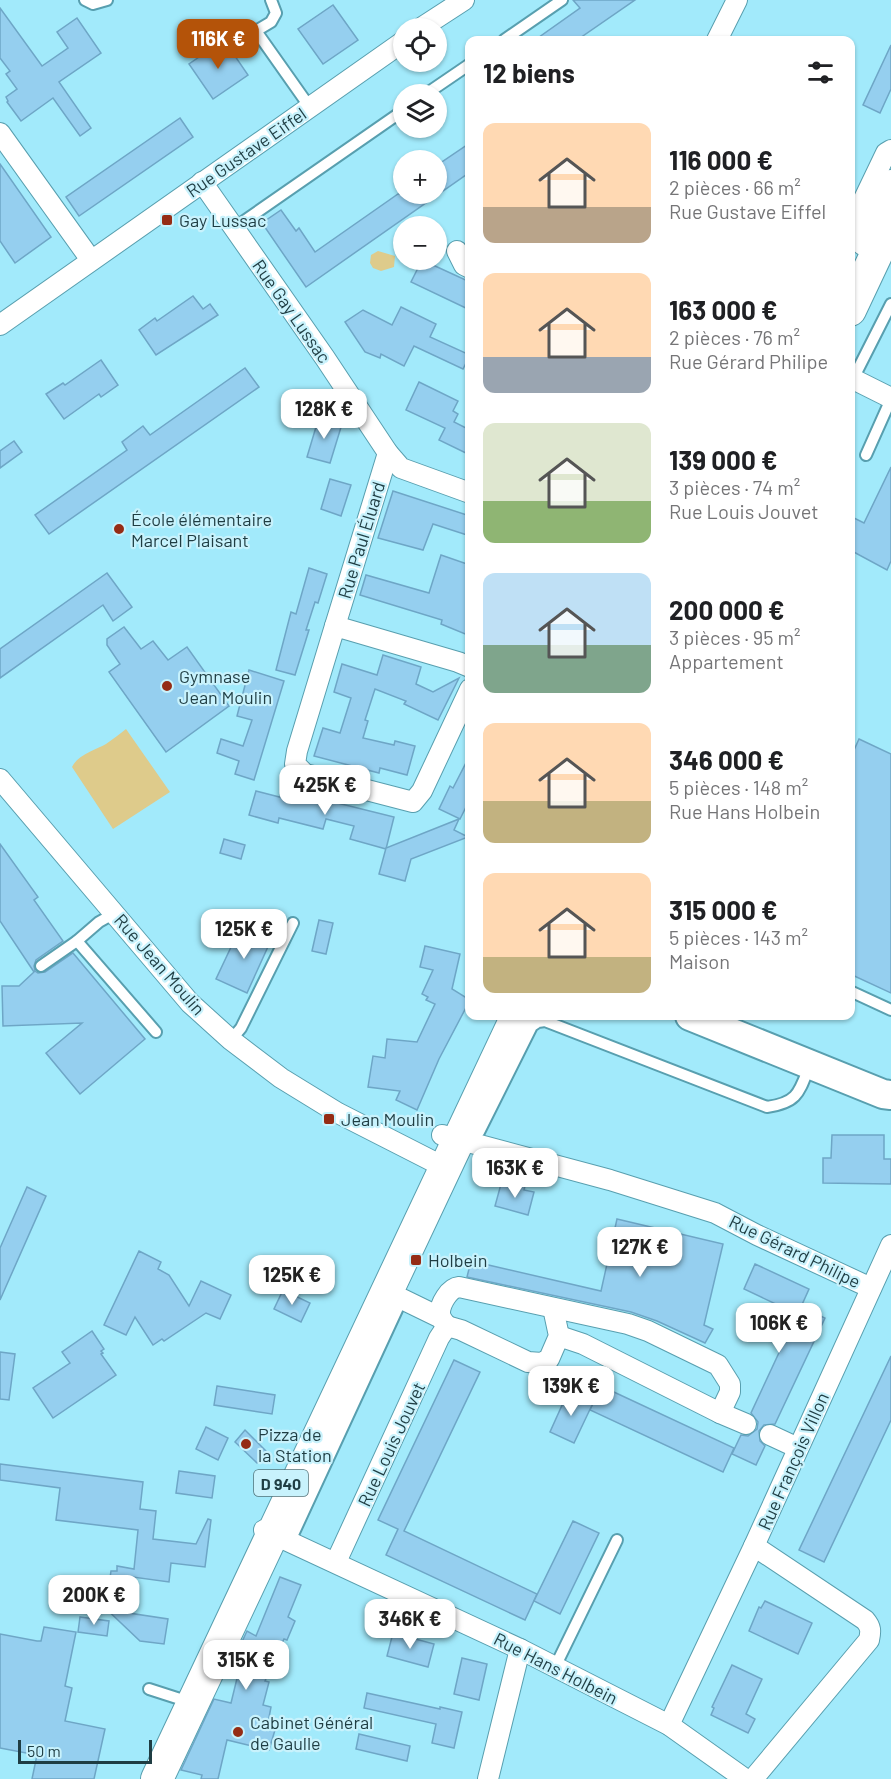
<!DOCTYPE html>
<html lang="fr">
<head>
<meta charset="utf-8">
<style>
  :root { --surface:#fff; --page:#f6f6f6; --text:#202124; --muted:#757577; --accent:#b45309 }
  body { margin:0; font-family:Barlow,sans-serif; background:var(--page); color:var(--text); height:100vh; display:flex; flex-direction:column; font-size:22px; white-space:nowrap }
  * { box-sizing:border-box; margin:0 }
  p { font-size:20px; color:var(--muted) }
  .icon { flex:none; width:33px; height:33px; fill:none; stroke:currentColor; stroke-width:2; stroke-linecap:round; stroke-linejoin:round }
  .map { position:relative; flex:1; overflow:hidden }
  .details { position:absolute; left:465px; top:36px; width:390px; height:984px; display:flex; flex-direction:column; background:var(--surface); border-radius:12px; box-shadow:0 2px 4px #0004 }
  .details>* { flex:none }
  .fabs { position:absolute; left:393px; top:18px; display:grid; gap:12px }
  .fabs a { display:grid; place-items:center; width:54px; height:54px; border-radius:50%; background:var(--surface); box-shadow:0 2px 4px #0004; font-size:30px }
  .scale { position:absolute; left:18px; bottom:15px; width:134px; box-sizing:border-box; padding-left:6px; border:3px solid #1f3d43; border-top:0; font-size:16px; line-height:21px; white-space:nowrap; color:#1f3d43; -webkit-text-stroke:4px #c8f2fc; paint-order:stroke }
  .price { position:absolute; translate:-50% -51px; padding:0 14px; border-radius:12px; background:#fff; color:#222; font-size:20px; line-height:39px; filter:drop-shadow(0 2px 3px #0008) }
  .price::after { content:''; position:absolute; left:50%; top:36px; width:18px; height:14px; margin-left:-9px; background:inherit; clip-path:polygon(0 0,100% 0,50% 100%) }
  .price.active { background:var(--accent); color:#fff }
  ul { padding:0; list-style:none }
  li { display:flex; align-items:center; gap:18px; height:150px; padding:0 18px }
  li span { display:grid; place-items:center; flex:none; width:168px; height:120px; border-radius:12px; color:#555 }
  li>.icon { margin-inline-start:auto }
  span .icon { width:72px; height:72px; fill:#fffc; stroke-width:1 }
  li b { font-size:26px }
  h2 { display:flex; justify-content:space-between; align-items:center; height:72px; padding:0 18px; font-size:26px }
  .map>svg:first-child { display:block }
</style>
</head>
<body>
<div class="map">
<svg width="891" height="1779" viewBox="0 0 891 1779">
  <rect width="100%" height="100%" fill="#a2eafb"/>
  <!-- green -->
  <g fill="#decb8b">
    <polygon points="378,251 395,256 394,267 381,271 373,268 370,263 371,255"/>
    <path d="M126,729L170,792L113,829L72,767C78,754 98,749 106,744C113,739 120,734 126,729Z"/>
  </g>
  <!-- building -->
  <g fill="#95cfef" stroke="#6ea6c6" stroke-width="1.5">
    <polygon points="573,0 635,0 577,40 535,40 580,8"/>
    <polygon points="333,5 358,40 323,64 298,29"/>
    <polygon points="0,8 42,66 68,48 57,32 77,18 101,53 59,82 91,128 80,136 53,98 21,121 7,102 8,101 6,97 17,89 6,74 10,71 0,58"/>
    <polygon points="224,40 248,75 213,99 189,64"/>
    <polygon points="891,45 891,89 880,113 863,105"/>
    <polygon points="180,118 193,137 79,216 66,197"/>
    <polygon points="470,143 470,172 306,287 262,223 281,210 296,231 299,228 315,252 398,194 436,194 436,166"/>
    <polygon points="0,164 51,237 15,263 0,241"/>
    <polygon points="422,260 470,282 470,310 411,282"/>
    <polygon points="193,296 203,309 210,304 218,315 156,355 139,330 155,318 157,321"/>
    <polygon points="401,307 436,324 430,337 470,355 463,369 414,346 404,366 381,354 380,358 365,352 345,322 363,310 392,325"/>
    <polygon points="101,360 118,385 101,397 99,394 64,419 46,394 63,383 65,385"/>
    <polygon points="245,368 259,387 49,534 35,515 127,450 122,442 143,426 150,435"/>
    <polygon points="419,382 458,401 453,411 458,414 454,422 470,430 470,455 439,440 445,428 406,410"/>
    <polygon points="319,417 342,424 330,463 307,457"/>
    <polygon points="14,441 22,452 0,468 0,451"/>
    <polygon points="891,467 891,561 887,570 850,550 850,516 864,523"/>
    <polygon points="330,479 351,485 341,516 321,509"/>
    <polygon points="393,491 470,516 470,536 433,524 423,550 378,538"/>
    <polygon points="441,555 470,565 470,636 441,624 442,620 360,595 366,575 429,593"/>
    <polygon points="309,568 327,574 318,603 315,602 306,630 309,630 295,675 276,670 291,612 296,614"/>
    <polygon points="107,573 132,607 113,621 103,605 0,678 0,649"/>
    <polygon points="124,627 141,649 153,641 168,660 187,647 229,706 166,752 109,672 120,664 107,645 107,639"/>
    <polygon points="383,655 421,667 416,684 433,692 459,678 438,720 404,704 406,701 375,689 365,720 368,721 363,738 394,745 395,741 415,746 407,775 380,768 379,773 314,756 323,728 340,733 351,698 334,692 342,664 377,675"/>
    <polygon points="249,670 284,681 254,780 235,774 239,761 217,753 221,739 243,746 252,720 237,716"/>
    <polygon points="859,739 891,754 891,993 850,974 850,759"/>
    <polygon points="470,755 470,799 460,819 439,809 450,786 453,788"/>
    <polygon points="256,791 299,802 301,794 394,817 386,849 350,839 354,826 326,819 323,829 279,818 278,823 249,815"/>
    <polygon points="459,819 454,830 468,837 411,859 405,881 379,874 386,848"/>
    <polygon points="224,839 245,845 241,859 220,853"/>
    <polygon points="0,844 38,897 34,900 63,941 36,960 34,966 35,971 38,973 45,972 73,953 145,1039 80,1094 46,1053 82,1023 3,1026 2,986 19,986 34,972 0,921"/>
    <polygon points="319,920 333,923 326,954 312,951"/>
    <polygon points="241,926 271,940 247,993 216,979"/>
    <polygon points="425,946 460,954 452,989 470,1000 439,1059 417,1110 396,1100 400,1091 368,1087 373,1056 385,1058 387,1039 417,1042 435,1004 426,1000 428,997 422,994 433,970 420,967"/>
    <polygon points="832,1135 884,1135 884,1159 891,1159 891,1184 823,1183 823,1158 831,1158"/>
    <polygon points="512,1183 525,1186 524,1190 534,1192 528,1215 495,1206 501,1184 511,1186"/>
    <polygon points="27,1187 46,1196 0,1300 0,1248"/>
    <polygon points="617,1219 723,1244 704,1325 713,1329 705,1343 657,1321 631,1312 467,1277 471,1261 601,1291"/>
    <polygon points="139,1251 161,1262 158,1269 169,1275 189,1306 201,1281 231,1295 220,1319 206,1313 164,1341 162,1339 153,1345 135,1317 126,1335 104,1325"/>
    <polygon points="755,1264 809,1289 801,1307 825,1318 775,1424 764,1425 759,1431 760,1441 765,1446 756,1465 732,1454 741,1435 748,1436 757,1429 758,1422 751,1413 797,1314 744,1289"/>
    <polygon points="283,1290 310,1303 301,1322 274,1309"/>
    <polygon points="92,1331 104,1349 101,1351 103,1353 101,1354 116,1375 53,1418 33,1388 70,1363 62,1352"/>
    <polygon points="0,1352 15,1354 9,1400 0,1399"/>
    <polygon points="891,1356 891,1420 824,1562 799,1550"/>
    <polygon points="454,1360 480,1372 404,1531 537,1594 525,1620 386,1555 398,1529 378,1520"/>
    <polygon points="217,1386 275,1395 272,1414 214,1405"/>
    <polygon points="601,1386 734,1448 723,1472 590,1410"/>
    <polygon points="568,1392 593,1403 574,1443 550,1432"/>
    <polygon points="206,1427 228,1438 218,1460 196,1449"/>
    <polygon points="245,1430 267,1452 257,1463 235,1442"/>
    <polygon points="0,1464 143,1482 140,1509 156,1511 153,1539 196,1544 208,1519 211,1520 205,1567 171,1563 169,1582 133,1577 129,1613 168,1619 164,1644 140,1641 101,1604 103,1591 108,1592 111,1571 117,1571 117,1566 134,1569 138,1530 56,1520 60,1488 0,1480"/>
    <polygon points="179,1471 215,1476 212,1498 176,1493"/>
    <polygon points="573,1521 599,1533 560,1614 534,1601"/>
    <polygon points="280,1577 301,1585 288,1617 295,1621 287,1640 284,1639 265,1681 269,1682 263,1705 271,1707 267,1728 275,1730 269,1750 227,1740 218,1779 201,1779 202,1775 181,1770 214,1699 231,1703 241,1662 234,1659 247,1631 256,1636"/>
    <polygon points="765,1601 812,1623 798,1654 749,1631 759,1607 761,1608"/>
    <polygon points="80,1617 109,1621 107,1636 78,1632"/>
    <polygon points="44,1627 76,1632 65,1686 72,1688 65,1721 105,1729 94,1779 32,1779 37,1755 0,1748 0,1634 37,1641 41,1641"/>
    <polygon points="393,1633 434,1644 428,1667 387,1656"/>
    <polygon points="462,1658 487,1664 479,1700 454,1694"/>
    <polygon points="732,1665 762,1679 746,1714 755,1719 748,1733 711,1715 714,1708 712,1707"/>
    <polygon points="367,1693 440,1709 440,1707 462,1712 454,1748 432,1743 436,1724 364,1708"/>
    <polygon points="359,1734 410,1746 407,1761 356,1749"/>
  </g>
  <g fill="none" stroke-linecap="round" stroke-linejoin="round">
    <defs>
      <g id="service">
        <polyline points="85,0 93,4 107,0"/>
        <polyline points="271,0 276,13 271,22 256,31 309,106"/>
        <polyline points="504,40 562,0"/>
        <polyline points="426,94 470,64"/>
        <polyline points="234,228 404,110"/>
        <polyline points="853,379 891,304"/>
        <polyline points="866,455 891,399"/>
        <polyline points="115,913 99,922 77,941 156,1032"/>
        <polyline points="41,966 77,941"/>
        <polyline points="850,991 891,1010"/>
        <polyline points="231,1040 241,1028 293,923"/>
        <path d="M479,1132L532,1026L538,1022L545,1021L767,1107C797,1103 799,1093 809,1067"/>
        <polyline points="290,1541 402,1299"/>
        <polyline points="555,1667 617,1540"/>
        <polyline points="149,1689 180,1699"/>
      </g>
      <g id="minor">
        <polyline points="421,28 464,0"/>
        <polyline points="717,40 737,0"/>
        <polyline points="0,133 91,260"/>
        <polyline points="202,182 325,358 388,453 401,468 470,493"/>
        <polyline points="850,228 886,153 891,150"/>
        <polyline points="457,251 464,265 470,268"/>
        <polyline points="0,325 404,41"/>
        <polyline points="853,379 891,398"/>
        <polyline points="335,626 388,453"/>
        <polyline points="470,667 458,662 335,626 297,751 295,764 305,774 413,802 422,791 470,689"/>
        <polyline points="0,779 190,1003 231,1040 281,1078 338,1113 444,1167"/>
        <polyline points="442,1135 610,1180 715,1213 757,1235 871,1288"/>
        <polyline points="402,1299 441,1318"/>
        <path d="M447,1326C444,1322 440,1319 440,1313C440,1304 449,1288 459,1287L628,1324L648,1331L718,1365L730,1384V1392L720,1413L583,1344L559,1336"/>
        <polyline points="720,1413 746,1424"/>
        <polyline points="770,1435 798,1448"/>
        <polyline points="264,1530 520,1649 669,1725 745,1779"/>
        <polyline points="336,1562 439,1338 447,1326 461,1330 528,1362 542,1363 549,1359 559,1336 553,1308"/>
        <polyline points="669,1725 754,1546 891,1245"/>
        <polyline points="488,1779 520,1649"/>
        <path d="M753,1779L869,1640C871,1631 871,1627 865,1620L754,1546"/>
      </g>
      <polyline id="secondary" points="690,1016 883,1094 891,1095"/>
      <g id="primary">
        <polyline points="866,240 891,186"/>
        <polyline points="850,310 891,223"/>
        <polyline points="157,1779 517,1016"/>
      </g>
    </defs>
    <!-- service casing -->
    <use href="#service" stroke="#589faf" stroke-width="14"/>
    <!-- minor casing -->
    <use href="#minor" stroke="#589faf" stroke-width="22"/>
    <!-- secondary casing -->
    <use href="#secondary" stroke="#589faf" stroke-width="32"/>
    <!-- primary casing -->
    <use href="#primary" stroke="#589faf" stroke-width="34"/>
    <!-- service -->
    <use href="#service" stroke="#fff" stroke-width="10"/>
    <!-- minor -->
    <use href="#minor" stroke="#fff" stroke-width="20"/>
    <!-- secondary -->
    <use href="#secondary" stroke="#fff" stroke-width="28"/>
    <!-- primary -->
    <use href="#primary" stroke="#fff" stroke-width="32"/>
  </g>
  <!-- markers -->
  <g fill="#952c15" stroke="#c8f2fc" stroke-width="2">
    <rect x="161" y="214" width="12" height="12" rx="3"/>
    <circle cx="119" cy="529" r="6"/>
    <circle cx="167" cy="686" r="6"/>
    <rect x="323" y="1113" width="12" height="12" rx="3"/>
    <rect x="410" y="1254" width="12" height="12" rx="3"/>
    <circle cx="246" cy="1444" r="6"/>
    <circle cx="238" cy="1732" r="6"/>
  </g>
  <g text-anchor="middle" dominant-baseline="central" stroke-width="4.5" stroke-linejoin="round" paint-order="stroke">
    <!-- shield labels -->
    <rect fill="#c8f2fc" stroke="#52737a" stroke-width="1.5" x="254" y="1470" width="54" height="26" rx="4.5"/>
    <g font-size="16" font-weight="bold" fill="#1f3d43">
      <text x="281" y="1483">D 940</text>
    </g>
    <!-- street labels -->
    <g font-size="18" fill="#1f3d43" stroke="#c8f2fc">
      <text transform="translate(246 152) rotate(-35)">Rue Gustave Eiffel</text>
      <text transform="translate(292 311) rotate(55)">Rue Gay Lussac</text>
      <text transform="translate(361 540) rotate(-73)">Rue Paul Éluard</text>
      <text transform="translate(160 964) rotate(49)">Rue Jean Moulin</text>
      <text transform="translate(795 1251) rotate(26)">Rue Gérard Philipe</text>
      <text transform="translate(391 1444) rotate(-65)">Rue Louis Jouvet</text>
      <text transform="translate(793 1461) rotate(-66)">Rue François Villon</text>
      <text transform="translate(556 1668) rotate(27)">Rue Hans Holbein</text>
    </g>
    <!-- poi labels -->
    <g font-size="18" fill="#1f3d43" stroke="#c8f2fc" text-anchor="start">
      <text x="179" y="220">Gay Lussac</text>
      <text x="131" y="519">École élémentaire<tspan x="131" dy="21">Marcel Plaisant</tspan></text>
      <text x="179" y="676">Gymnase<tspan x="179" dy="21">Jean Moulin</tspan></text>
      <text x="341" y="1119">Jean Moulin</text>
      <text x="428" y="1260">Holbein</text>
      <text x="258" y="1434">Pizza de<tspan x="258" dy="21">la Station</tspan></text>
      <text x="250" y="1722">Cabinet Général<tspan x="250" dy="21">de Gaulle</tspan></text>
    </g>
  </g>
</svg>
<div class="fabs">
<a><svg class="icon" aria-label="locate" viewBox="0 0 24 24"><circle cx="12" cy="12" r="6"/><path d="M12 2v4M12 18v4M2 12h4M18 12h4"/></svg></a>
<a><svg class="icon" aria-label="layers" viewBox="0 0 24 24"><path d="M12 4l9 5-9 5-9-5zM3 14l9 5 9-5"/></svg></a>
<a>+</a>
<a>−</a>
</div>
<div class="scale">50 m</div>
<b class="price active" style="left:218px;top:70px">116K €</b>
<b class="price" style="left:324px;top:440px">128K €</b>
<b class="price" style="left:325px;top:816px">425K €</b>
<b class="price" style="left:244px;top:960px">125K €</b>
<b class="price" style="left:515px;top:1199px">163K €</b>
<b class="price" style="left:640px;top:1278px">127K €</b>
<b class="price" style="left:292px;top:1306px">125K €</b>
<b class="price" style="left:779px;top:1354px">106K €</b>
<b class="price" style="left:571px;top:1417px">139K €</b>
<b class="price" style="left:94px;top:1626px">200K €</b>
<b class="price" style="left:410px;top:1650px">346K €</b>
<b class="price" style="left:246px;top:1691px">315K €</b>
<section class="details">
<h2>12 biens<svg class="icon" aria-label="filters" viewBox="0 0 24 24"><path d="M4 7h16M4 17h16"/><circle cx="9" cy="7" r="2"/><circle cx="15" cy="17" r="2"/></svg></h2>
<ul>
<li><span style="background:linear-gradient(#ffd9b3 70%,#b9a48a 0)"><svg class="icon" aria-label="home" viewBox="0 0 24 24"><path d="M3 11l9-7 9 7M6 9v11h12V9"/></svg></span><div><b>116 000 €</b><p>2 pièces · 66 m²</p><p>Rue Gustave Eiffel</p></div></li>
<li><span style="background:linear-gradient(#ffd9b3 70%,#9aa5b1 0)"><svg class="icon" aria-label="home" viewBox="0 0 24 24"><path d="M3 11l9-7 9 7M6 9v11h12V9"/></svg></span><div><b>163 000 €</b><p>2 pièces · 76 m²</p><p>Rue Gérard Philipe</p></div></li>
<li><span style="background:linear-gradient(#dfe7d0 65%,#8fb573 0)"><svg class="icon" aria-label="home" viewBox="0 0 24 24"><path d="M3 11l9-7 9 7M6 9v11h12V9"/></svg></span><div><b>139 000 €</b><p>3 pièces · 74 m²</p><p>Rue Louis Jouvet</p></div></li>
<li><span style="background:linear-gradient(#bfe0f5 60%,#7fa58c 0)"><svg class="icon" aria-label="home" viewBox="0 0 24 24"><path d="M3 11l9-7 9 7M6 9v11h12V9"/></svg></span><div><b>200 000 €</b><p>3 pièces · 95 m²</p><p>Appartement</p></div></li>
<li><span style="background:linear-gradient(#ffd9b3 65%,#c2b280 0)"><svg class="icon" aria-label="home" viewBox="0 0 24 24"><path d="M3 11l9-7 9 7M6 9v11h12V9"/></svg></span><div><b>346 000 €</b><p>5 pièces · 148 m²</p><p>Rue Hans Holbein</p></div></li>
<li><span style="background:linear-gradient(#ffd9b3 70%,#c2b280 0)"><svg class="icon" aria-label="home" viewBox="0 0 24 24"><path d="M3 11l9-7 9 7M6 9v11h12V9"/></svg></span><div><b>315 000 €</b><p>5 pièces · 143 m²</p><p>Maison</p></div></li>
</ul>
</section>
</div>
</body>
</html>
